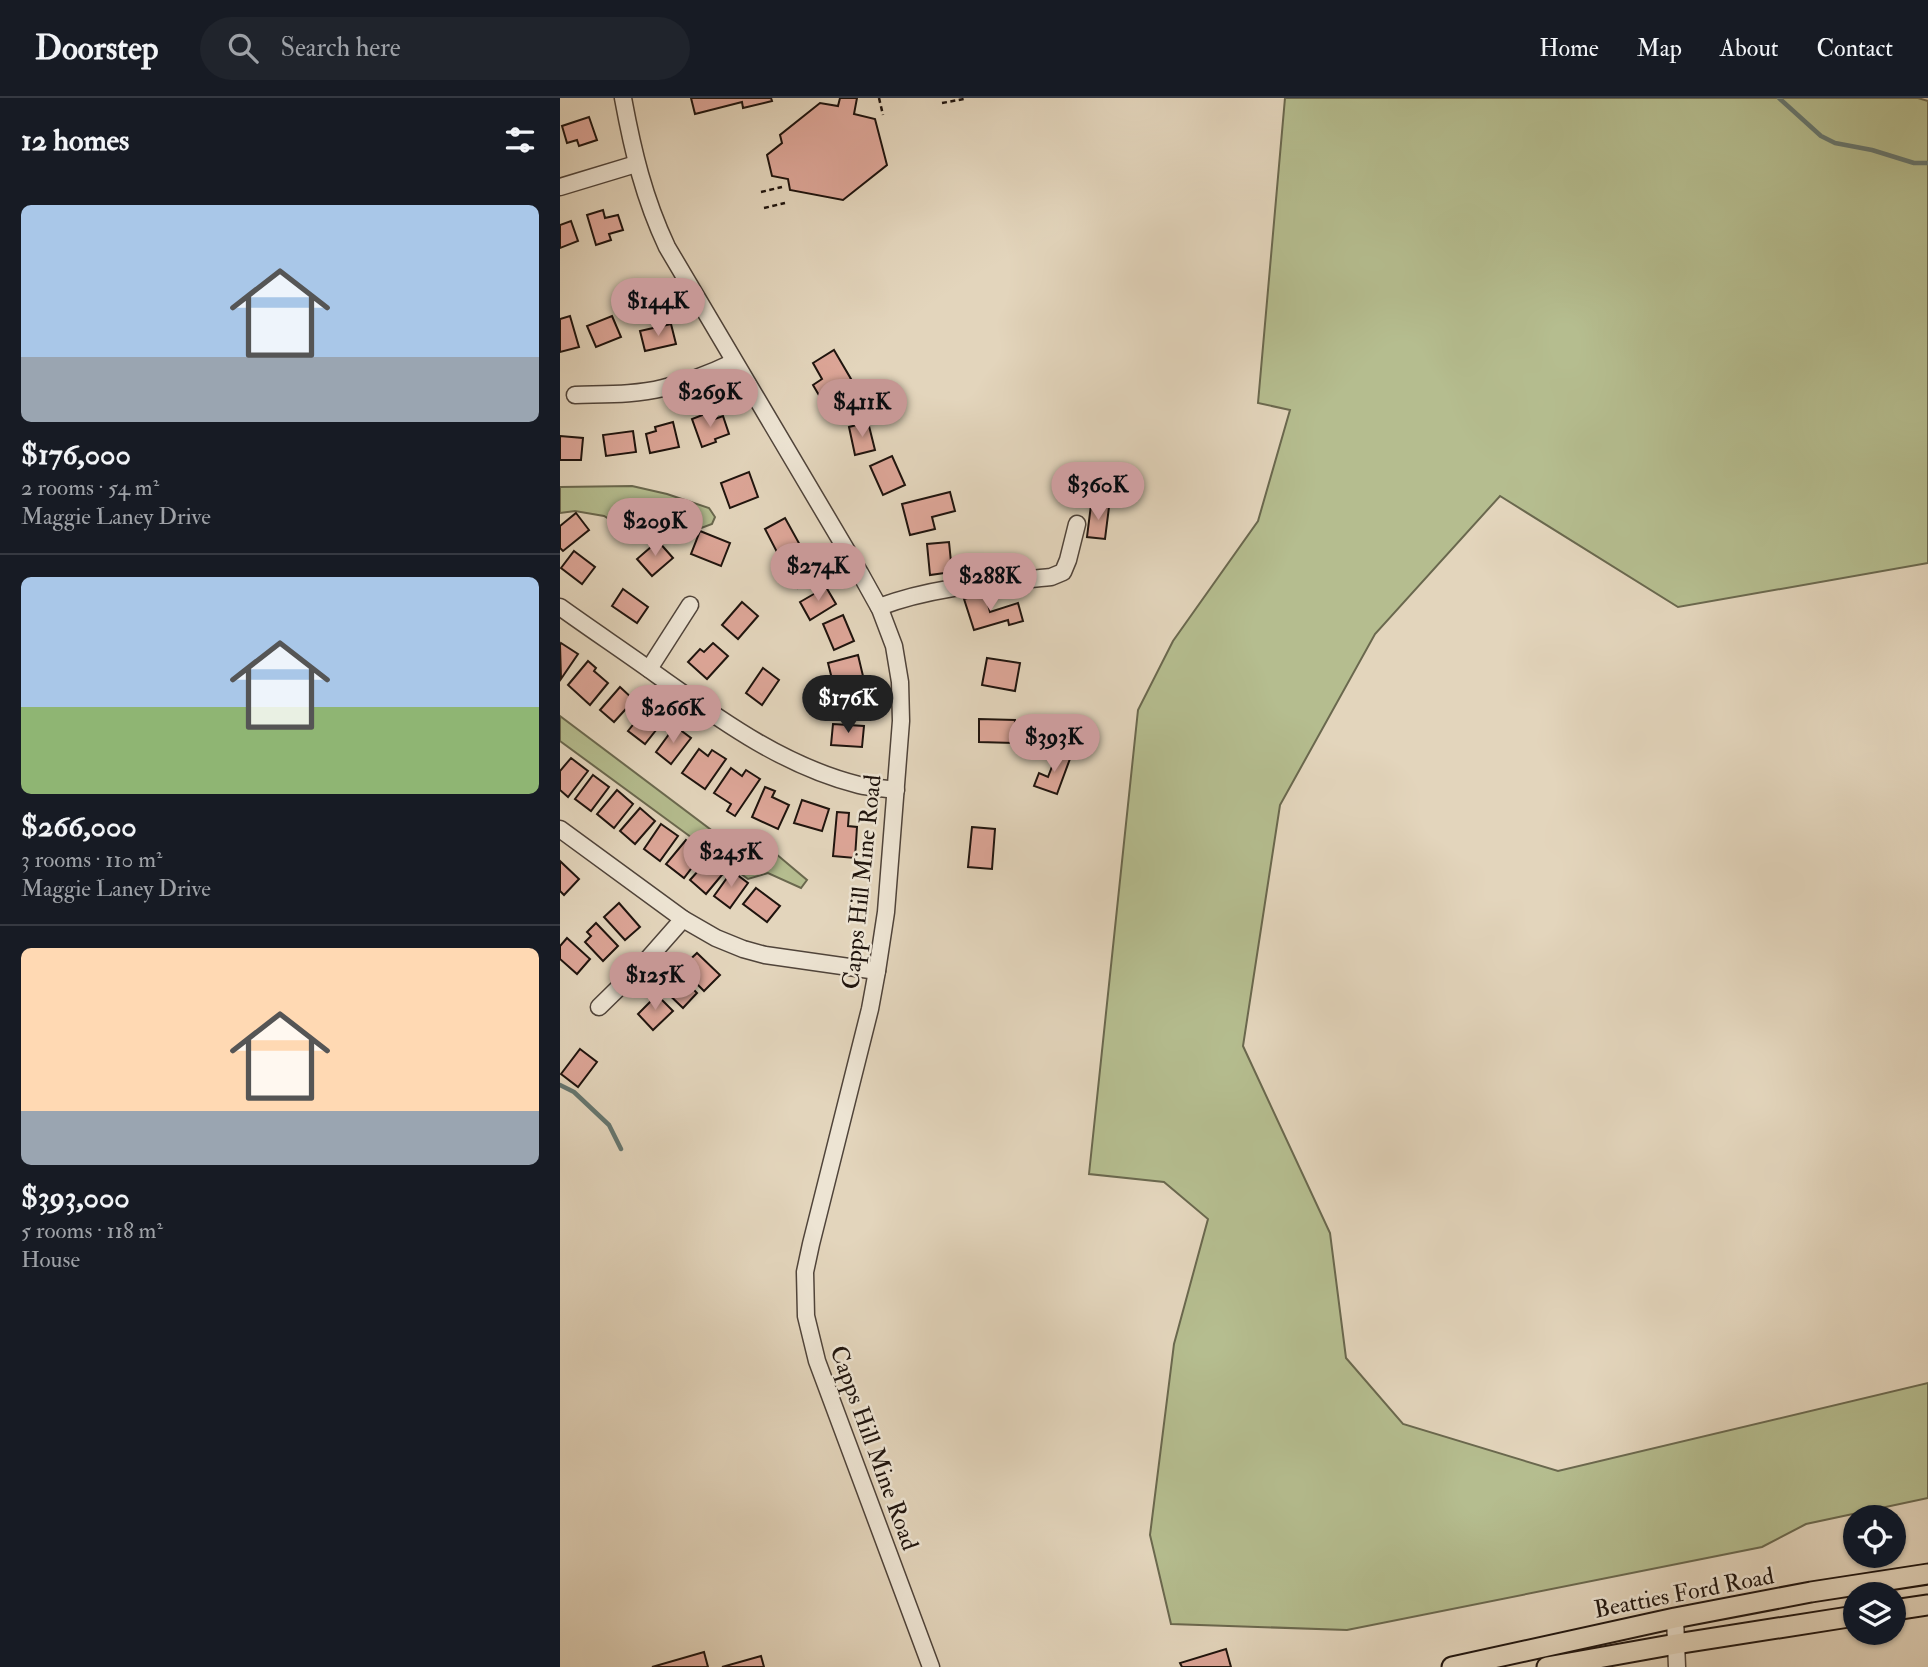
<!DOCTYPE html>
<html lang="en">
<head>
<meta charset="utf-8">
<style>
  :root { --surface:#171b24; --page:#20242c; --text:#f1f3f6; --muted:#9ea1a6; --line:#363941; --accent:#c59692 }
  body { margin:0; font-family:"IM FELL Double Pica",serif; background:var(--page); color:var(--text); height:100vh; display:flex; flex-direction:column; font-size:26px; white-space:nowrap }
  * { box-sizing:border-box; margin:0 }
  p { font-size:23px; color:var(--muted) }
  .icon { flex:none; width:38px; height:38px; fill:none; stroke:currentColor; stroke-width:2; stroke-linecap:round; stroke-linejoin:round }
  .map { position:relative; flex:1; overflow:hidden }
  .drawer { display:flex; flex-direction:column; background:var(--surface); width:560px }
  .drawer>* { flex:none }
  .tools { position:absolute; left:1283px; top:1407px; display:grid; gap:14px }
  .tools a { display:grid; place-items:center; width:63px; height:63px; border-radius:50%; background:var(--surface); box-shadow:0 2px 5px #0004; font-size:35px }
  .price { position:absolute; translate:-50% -60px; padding:0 16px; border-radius:24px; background:var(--accent); color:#111; font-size:23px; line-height:46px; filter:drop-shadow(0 2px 4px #0008) }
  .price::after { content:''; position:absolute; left:50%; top:42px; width:21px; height:16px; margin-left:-10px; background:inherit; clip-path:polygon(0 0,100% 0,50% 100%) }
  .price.selected { background:#222; color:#fff }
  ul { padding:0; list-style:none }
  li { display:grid; align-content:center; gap:14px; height:371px; padding:0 21px }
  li+li { border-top:2px solid var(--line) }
  li span { display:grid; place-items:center; height:217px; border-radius:10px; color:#555 }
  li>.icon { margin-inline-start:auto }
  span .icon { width:126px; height:126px; fill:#fffc; stroke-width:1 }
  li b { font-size:30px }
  h2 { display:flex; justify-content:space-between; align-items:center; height:84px; padding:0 21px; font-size:30px }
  header { display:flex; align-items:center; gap:42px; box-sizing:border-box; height:98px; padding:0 35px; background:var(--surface); border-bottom:2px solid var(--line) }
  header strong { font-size:33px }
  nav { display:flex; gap:38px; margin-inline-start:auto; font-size:24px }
  .search { width:490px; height:63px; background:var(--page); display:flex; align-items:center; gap:18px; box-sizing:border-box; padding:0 24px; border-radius:38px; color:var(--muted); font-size:26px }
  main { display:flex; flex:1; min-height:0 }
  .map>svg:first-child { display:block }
</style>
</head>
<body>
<header>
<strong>Doorstep</strong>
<div class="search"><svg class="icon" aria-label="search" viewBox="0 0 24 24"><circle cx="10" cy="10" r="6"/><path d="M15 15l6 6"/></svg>Search here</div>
<nav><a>Home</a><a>Map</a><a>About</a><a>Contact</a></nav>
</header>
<main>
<section class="drawer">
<h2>12 homes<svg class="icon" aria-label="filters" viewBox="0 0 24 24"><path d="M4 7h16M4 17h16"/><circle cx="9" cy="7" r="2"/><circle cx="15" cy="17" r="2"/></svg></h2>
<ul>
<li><span style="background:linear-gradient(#a9c7e8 70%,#9aa5b1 0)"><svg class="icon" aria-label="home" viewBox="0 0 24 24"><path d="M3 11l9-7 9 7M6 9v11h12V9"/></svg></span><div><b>$176,000</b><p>2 rooms · 54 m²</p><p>Maggie Laney Drive</p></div></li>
<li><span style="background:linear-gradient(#a9c7e8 60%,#8fb573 0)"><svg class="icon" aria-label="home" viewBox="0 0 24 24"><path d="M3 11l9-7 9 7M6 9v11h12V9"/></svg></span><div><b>$266,000</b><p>3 rooms · 110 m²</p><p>Maggie Laney Drive</p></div></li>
<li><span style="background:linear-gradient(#ffd9b3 75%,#9aa5b1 0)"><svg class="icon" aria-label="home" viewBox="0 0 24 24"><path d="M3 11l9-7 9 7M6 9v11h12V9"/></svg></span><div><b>$393,000</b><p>5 rooms · 118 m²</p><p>House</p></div></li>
</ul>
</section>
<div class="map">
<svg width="1368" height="1569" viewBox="0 0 1368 1569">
  <rect width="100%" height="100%" fill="#e3d5bc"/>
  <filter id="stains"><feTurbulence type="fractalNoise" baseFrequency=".00286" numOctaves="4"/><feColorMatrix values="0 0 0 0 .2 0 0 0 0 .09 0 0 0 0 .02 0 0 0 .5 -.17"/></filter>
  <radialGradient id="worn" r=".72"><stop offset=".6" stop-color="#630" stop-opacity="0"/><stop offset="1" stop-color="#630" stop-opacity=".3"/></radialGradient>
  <!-- green -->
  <g fill="#b5bd8f" stroke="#6a684e" stroke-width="2">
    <polygon points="725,0 1358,0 1368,3 1368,465 1118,509 940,398 815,536 720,707 683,948 770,1135 786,1260 843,1326 998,1373 1368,1285 1368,1400 1246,1426 1202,1449 787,1532 611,1526 590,1437 614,1246 648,1121 604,1084 529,1076 578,612 613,543 698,423 730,312 698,305"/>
    <polygon points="72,388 107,396 149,410 155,419 152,426 112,441 79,439 44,418 15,413 0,415 0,389"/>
    <polygon points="0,618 158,737 187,742 215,755 247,782 241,790 208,775 188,781 0,643"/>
  </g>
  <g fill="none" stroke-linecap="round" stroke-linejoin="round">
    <!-- stream -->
    <g stroke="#667770" stroke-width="4.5">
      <polyline points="1219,0 1261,38 1275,45 1312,52 1354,65 1368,65"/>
      <polyline points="0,987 14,994 49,1027 61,1051"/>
    </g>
  </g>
  <!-- building -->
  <g fill="#dda698" stroke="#1f140e" stroke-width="2">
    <polygon points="131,0 211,0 212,3 183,10 182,4 135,16"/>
    <polygon points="280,0 297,0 294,16 315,21 327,67 283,102 230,92 228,81 212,78 207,57 222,45 220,37 260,5 278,8"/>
    <polygon points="29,19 37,42 19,48 17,42 7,45 2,28"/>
    <polygon points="43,112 45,120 58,117 63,132 49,136 51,142 36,147 27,117"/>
    <polygon points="11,123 18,143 0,150 0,127"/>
    <polygon points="10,218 19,249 0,254 0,221"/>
    <polygon points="52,218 61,239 36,249 27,228"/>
    <polygon points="111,226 116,246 85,253 80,233"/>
    <polygon points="274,252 291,281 260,299 253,287 262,281 253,265"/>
    <polygon points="150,314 152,322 163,318 169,336 155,341 156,344 142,349 132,321"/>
    <polygon points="113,324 119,349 90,355 86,336 96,333 95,329"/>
    <polygon points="308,324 315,352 295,357 289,329"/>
    <polygon points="73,333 76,354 46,358 43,337"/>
    <polygon points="0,338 23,340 21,362 0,362"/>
    <polygon points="332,358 345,387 323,397 310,368"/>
    <polygon points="189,374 198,399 170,410 161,385"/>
    <polygon points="390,394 395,413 372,419 375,431 350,437 342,406"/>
    <polygon points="531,407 549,409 545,441 527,439"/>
    <polygon points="16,415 29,432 3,453 0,450 0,428"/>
    <polygon points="225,420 240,447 219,458 205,431"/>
    <polygon points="140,433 170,445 161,468 131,456"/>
    <polygon points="98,443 113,460 92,478 77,461"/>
    <polygon points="389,444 392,474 370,477 367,446"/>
    <polygon points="14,453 35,469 22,486 1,470"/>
    <polygon points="247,454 259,479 238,490 225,464"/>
    <polygon points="266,489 276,506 250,522 240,504"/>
    <polygon points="63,491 88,509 77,525 52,508"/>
    <polygon points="425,495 430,514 458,505 463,523 449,527 448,522 414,532 404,501"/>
    <polygon points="182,504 198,518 178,541 162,527"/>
    <polygon points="283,517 294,543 274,552 263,526"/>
    <polygon points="1,545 18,556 1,581 0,547"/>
    <polygon points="153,545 168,558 147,581 128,564 140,551 144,554"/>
    <polygon points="298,557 303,578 273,585 268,565"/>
    <polygon points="427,560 460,565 455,593 422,587"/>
    <polygon points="28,563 36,570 34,573 48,585 30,607 8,587"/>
    <polygon points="203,570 219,582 202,607 186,595"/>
    <polygon points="60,589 74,602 54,624 40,612"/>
    <polygon points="303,595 305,616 274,618 273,596"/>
    <polygon points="88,608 104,622 85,646 68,633"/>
    <polygon points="419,621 455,622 454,645 419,644"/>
    <polygon points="273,626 304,628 302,649 271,647"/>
    <polygon points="115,628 131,640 111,666 96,654"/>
    <polygon points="139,651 148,658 152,652 166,661 145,691 122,675"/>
    <polygon points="498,653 511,658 497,696 474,688 479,675 488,679"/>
    <polygon points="11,660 28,673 8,699 0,692 0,673"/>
    <polygon points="171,670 182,678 186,672 200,681 175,718 167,713 171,706 154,695"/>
    <polygon points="33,677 49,689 31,713 15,701"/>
    <polygon points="205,689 215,693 212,699 229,707 218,731 192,719"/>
    <polygon points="57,692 73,706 54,730 37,716"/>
    <polygon points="242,702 269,711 262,733 234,725"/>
    <polygon points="80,710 95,723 75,746 60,733"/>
    <polygon points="277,714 289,715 288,728 297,729 295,760 273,758"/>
    <polygon points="101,726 118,738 100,763 84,751"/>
    <polygon points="412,729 435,731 432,771 408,769"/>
    <polygon points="126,742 143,755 124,780 106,766"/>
    <polygon points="156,762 166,772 146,796 130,782 146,764 151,768"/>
    <polygon points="0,763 19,781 4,797 0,793"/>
    <polygon points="172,773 188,785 170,810 154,798"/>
    <polygon points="196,790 220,808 207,824 183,806"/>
    <polygon points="59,805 80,829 65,842 44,819"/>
    <polygon points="36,825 58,848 43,863 25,844 31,838 27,834"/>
    <polygon points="7,840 30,861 17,876 0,861 0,848"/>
    <polygon points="137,855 160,877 144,893 121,870"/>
    <polygon points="115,873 137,895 123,910 100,888"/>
    <polygon points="97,897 113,913 93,932 78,916"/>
    <polygon points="20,951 37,964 18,989 1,976"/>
    <polygon points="666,1551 671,1569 622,1569 620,1565"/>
    <polygon points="144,1554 148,1569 92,1569"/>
    <polygon points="201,1558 204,1569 162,1569"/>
  </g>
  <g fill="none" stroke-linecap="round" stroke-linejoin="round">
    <defs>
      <g id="minor">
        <path d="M63,0C73,54 84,100 107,149L300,475L320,511L334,548L340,584L341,623L326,814L317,873L310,911L251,1146L245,1174L246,1218L257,1263L371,1569"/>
        <polyline points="0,89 76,66"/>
        <path d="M15,297C44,296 75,297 103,290C128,284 151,275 174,264"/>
        <path d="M0,509C32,532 65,554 97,577C159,621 223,668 299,687C311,690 324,690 336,692"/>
        <path d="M319,509C374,488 433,485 491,479L503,474L508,462L517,426"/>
        <polyline points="89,571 130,507"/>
        <polyline points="0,731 123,821 156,840 183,851 205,857 317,873"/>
        <polyline points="39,909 86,863 123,821"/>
        <polyline points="1115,1520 1117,1569"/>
      </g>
      <g id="major">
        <polyline points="1334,1512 1368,1507"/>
        <polyline points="892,1569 1115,1520 1251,1494 1368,1476"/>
        <polyline points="987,1569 1116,1546 1295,1518"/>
      </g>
    </defs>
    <!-- minor casing -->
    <use href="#minor" stroke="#50443a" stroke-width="19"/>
    <!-- major casing -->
    <use href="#major" stroke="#1f140e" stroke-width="23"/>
    <!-- path -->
    <g stroke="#1f140e" stroke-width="2.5" stroke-dasharray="5 3.5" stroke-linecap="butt">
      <polyline points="319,0 323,17"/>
      <polyline points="382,5 404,1"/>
      <polyline points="201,94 222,89"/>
      <polyline points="204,110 225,105"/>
    </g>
    <!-- minor -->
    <use href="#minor" stroke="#ede4d3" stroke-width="16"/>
    <!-- major -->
    <use href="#major" stroke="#e3d5bc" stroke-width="19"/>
  </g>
  <g text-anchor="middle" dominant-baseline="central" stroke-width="5" stroke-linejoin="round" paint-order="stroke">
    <!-- street labels -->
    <g font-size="24" fill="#1f140e" stroke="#ede4d3">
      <text transform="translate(302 784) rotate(-84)">Capps Hill Mine Road</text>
      <text transform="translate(314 1350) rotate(70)">Capps Hill Mine Road</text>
      <text transform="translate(1124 1495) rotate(-11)">Beatties Ford Road</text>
    </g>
  </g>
  <rect width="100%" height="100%" filter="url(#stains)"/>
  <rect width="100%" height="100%" fill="url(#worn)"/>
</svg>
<div class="tools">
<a><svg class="icon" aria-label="locate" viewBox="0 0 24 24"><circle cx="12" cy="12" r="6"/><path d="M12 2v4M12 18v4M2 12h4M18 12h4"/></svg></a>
<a><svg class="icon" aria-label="layers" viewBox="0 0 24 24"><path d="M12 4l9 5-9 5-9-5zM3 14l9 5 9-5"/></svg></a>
</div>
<b class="price" style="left:98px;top:240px">$144K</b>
<b class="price" style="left:150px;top:331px">$269K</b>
<b class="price" style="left:302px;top:341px">$411K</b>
<b class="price" style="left:538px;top:424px">$360K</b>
<b class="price" style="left:95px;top:460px">$209K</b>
<b class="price" style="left:258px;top:505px">$274K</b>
<b class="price" style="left:430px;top:515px">$288K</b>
<b class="price selected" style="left:288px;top:637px">$176K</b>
<b class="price" style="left:113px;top:647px">$266K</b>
<b class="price" style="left:494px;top:676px">$393K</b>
<b class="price" style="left:171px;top:791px">$245K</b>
<b class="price" style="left:95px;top:914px">$125K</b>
</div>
</main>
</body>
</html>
